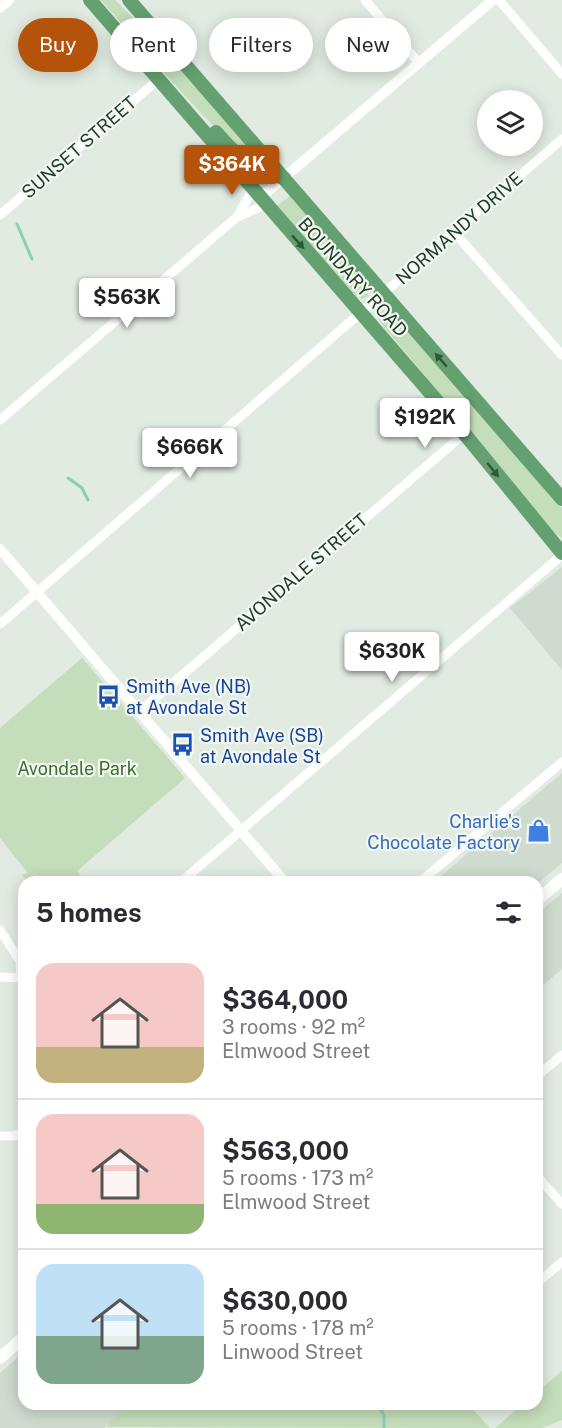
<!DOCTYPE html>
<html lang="en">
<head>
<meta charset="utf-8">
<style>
  :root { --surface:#fff; --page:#f7f7f7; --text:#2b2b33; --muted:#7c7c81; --line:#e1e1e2; --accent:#b45309 }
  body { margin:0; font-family:"Public Sans",sans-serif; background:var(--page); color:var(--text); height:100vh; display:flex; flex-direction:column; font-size:22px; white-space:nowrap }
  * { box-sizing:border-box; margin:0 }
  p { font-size:20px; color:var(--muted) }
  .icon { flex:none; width:33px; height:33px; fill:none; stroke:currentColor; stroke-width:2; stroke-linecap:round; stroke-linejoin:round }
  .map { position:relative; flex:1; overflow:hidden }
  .sheet { position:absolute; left:18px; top:876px; width:525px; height:534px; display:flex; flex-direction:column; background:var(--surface); border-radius:18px; box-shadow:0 3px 15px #0003 }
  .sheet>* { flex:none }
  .guide { position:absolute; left:18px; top:18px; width:526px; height:54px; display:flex; gap:12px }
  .controls { position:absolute; left:477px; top:90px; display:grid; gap:12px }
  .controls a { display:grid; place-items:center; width:66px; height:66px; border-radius:50%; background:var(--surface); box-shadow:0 3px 15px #0003; font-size:30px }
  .price { position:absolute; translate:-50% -51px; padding:0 14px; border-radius:6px; background:#fff; color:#222; font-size:20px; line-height:39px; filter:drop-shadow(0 2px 3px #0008) }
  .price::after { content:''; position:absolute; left:50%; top:36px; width:18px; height:14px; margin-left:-9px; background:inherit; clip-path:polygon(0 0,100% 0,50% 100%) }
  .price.selected { background:var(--accent); color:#fff }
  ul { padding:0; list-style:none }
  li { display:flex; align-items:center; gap:18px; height:150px; padding:0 18px }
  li+li { border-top:2px solid var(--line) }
  li span { display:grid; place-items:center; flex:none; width:168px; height:120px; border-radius:18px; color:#555 }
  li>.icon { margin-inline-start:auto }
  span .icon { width:72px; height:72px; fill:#fffc; stroke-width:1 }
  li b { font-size:26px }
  h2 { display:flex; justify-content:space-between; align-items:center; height:72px; padding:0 18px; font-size:26px }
  .chip { padding:0 21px; border-radius:27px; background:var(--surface); box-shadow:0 3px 15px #0003; font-size:21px; line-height:54px }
  .chip.selected { background:var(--accent); color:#fff }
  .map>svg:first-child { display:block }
</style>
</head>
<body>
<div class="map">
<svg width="562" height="1428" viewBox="0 0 562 1428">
  <rect width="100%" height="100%" fill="#e1ebe1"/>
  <!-- built -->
  <g fill="#cfdbcf">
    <polygon points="562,567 562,670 510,608"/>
    <polygon points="562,773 562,863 537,884 537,882 434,882"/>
    <polygon points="562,893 562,969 537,990 537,914"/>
    <polygon points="24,1352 24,1404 130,1404 104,1428 0,1428 0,1373"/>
  </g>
  <!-- green -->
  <g fill="#c4ddba">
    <polygon points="101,0 115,0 159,44 265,166 233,147 173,83"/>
    <polygon points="290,196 369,286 368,296 362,299 355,295 278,208 277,206"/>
    <path d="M383,310L392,313L562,508V538L552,531C495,463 441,393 382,325L378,317Z"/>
    <polygon points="82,658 185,778 77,871 86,882 29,882 22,875 28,873 0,838 0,728"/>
    <polygon points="562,1371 562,1420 542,1428 495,1428 523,1404 537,1404 537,1392"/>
    <polygon points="130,1404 468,1404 490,1428 107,1427 110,1421"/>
  </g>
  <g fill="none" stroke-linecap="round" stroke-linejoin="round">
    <!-- stream -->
    <g stroke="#89d0b3" stroke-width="3">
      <polyline points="17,224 32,259"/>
      <polyline points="68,478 82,488 88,500"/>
      <polyline points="377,1404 384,1415 384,1428"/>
    </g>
    <!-- minor -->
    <g stroke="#fff" stroke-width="9">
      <polyline points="365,0 419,63"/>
      <polyline points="499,0 562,74"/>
      <polyline points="0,215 159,79"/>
      <polyline points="237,217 265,205"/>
      <polyline points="454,232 562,355"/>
      <polyline points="0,420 237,217 253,189"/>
      <polyline points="0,624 562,139"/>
      <polyline points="139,712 464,434"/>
      <polyline points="181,882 562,555"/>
      <polyline points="420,882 562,762"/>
      <polyline points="0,930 20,961 21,978"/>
      <polyline points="0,977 24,978"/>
      <polyline points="537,1076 562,1055"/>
      <polyline points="0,1136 15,1136 24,1131"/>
      <polyline points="537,1176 562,1204"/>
      <polyline points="537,1283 562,1262"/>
    </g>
    <!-- tertiary -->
    <g stroke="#fff" stroke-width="10">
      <polyline points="0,8 9,0"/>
      <polyline points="260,198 493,0"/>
      <polyline points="0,549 285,882"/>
    </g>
    <!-- secondary -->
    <g stroke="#fff" stroke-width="12">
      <polyline points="537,900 562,879"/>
      <polyline points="0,1358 24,1337"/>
    </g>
    <!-- primary -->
    <g stroke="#65a170" stroke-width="14">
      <polyline points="90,0 445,410 562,553"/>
      <polyline points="129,0 562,499"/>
      <path d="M216,132C238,157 251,170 284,178"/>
    </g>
  </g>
  <!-- one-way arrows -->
  <defs><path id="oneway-solid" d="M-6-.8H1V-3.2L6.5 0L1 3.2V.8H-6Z" transform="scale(1.5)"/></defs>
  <g fill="#325538">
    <use href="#oneway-solid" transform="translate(298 242) rotate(48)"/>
    <use href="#oneway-solid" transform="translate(441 360) rotate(-131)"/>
    <use href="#oneway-solid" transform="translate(493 470) rotate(51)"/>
  </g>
  <!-- icons -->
  <defs>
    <symbol id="bus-bare" viewBox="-9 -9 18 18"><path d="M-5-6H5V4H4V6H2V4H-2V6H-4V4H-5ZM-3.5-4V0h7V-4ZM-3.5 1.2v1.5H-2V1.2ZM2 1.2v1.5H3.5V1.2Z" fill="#1a4fb4" stroke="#f2f8f1" stroke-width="2.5" paint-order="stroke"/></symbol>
    <symbol id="shop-bare" viewBox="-9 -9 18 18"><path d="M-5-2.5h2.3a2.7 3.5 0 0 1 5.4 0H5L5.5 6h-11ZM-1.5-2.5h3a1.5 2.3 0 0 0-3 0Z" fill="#3f7fe0" stroke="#f2f8f1" stroke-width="2.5" paint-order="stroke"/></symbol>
  </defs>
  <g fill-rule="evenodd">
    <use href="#bus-bare" x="92" y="680" width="33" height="33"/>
    <use href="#bus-bare" x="166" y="728" width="33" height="33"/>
    <use href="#shop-bare" x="522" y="814" width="33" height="33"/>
  </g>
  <g text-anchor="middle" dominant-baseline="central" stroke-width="4.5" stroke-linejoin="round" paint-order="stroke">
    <!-- street labels -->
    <g font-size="18" fill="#213c26" stroke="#f2f8f1">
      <text transform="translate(79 147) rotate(-41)">SUNSET STREET</text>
      <text transform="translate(459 228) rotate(-41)">NORMANDY DRIVE</text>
      <text transform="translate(353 277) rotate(48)">BOUNDARY ROAD</text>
      <text transform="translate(301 572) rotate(-41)">AVONDALE STREET</text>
    </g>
    <!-- transit labels -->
    <g font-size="18" fill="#164399" stroke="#f2f8f1" text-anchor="start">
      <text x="126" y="686">Smith Ave (NB)<tspan x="126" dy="21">at Avondale St</tspan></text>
      <text x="200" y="735">Smith Ave (SB)<tspan x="200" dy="21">at Avondale St</tspan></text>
    </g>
    <!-- park labels -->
    <g font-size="18" fill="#38722c" stroke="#f2f8f1">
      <text x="77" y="768">Avondale Park</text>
    </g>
    <!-- shop labels -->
    <g font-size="18" fill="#366cbe" stroke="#f2f8f1" text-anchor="end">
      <text x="520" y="821">Charlie's<tspan x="520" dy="21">Chocolate Factory</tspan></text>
    </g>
  </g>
</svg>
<div class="controls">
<a><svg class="icon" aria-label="layers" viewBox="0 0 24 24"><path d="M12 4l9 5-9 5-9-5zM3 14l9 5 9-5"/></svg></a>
</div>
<b class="price selected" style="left:232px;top:196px">$364K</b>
<b class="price" style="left:127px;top:329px">$563K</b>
<b class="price" style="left:425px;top:449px">$192K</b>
<b class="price" style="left:190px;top:479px">$666K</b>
<b class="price" style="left:392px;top:683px">$630K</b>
<div class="guide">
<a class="chip selected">Buy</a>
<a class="chip">Rent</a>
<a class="chip">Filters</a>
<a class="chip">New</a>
</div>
<section class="sheet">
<h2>5 homes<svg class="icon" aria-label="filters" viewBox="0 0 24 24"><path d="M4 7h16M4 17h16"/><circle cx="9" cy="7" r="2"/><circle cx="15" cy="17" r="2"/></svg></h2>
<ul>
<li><span style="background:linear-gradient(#f6c9c9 70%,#c2b280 0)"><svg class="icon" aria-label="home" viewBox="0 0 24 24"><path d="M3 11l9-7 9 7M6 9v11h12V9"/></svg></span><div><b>$364,000</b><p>3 rooms · 92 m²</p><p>Elmwood Street</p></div></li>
<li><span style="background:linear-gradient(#f6c9c9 75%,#8fb573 0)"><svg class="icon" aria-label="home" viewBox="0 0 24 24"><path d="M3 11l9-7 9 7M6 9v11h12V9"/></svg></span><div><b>$563,000</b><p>5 rooms · 173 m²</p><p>Elmwood Street</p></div></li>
<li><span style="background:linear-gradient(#bfe0f5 60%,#7fa58c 0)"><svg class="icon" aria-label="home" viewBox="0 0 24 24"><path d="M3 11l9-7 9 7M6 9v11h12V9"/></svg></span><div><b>$630,000</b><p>5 rooms · 178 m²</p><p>Linwood Street</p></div></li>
</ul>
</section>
</div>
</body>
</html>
